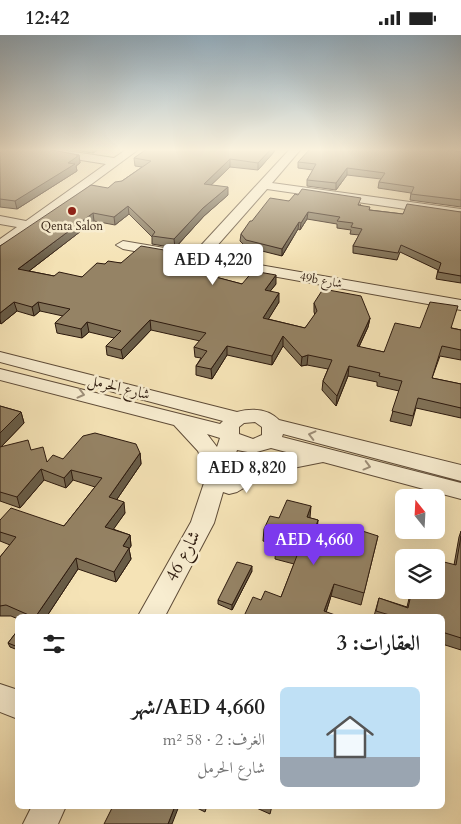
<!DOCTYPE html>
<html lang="ar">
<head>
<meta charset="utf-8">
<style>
  :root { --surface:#fff; --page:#f6f6f6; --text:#222; --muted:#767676; --accent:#7c3aed }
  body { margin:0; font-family:Cardo,Amiri,serif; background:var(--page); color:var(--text); direction:rtl; height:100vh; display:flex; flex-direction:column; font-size:19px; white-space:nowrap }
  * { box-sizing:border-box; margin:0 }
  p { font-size:16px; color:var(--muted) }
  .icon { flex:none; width:28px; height:28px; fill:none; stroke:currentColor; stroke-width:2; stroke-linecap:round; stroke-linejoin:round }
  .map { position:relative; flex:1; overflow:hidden; direction:ltr }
  .sheet { position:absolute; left:15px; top:579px; width:430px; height:195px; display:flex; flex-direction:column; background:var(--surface); border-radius:8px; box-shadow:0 5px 20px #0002; direction:rtl }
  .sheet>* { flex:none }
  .needle { width:32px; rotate:342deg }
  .fabs { position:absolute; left:395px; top:454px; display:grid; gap:10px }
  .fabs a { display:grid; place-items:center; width:50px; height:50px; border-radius:8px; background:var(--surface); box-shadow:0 5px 20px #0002; font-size:25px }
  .price { position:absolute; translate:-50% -42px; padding:0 11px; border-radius:5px; background:#fff; color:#222; font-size:16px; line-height:32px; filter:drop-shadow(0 1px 2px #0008) }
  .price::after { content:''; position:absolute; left:50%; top:30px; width:15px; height:11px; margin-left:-8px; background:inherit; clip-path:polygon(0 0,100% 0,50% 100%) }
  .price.current { background:var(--accent); color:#fff }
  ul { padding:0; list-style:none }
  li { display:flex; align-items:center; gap:15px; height:125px; padding:0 25px }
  li span { display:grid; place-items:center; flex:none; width:140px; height:100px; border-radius:8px; color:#555 }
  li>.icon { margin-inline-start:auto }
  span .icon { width:60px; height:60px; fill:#fffc; stroke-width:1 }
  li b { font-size:21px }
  h2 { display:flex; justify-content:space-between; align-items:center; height:60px; padding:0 25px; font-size:21px }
  .status { display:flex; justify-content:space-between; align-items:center; height:35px; padding:0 25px; background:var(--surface); direction:ltr }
  .status svg { height:14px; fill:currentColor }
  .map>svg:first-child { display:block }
</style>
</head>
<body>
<div class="status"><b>12:42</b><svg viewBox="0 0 49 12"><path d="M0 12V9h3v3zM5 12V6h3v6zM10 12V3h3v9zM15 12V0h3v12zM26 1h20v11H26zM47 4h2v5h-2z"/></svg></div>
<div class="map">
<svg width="461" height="789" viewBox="0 0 461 789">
  <rect width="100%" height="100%" fill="#f5e3b6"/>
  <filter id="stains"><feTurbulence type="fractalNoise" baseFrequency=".004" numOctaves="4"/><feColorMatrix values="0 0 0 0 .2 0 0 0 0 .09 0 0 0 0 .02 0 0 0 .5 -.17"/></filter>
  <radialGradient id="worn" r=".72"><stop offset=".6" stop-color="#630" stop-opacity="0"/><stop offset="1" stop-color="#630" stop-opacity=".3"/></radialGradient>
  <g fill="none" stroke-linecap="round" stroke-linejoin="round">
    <defs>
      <g id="minor">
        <polygon points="26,114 54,114 114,123 127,114 139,114 5,213 0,214 0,204 17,192 0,189 0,181 26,186 106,129 31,117"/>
        <polygon points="290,114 301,114 272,148 461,174 461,182 267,154 208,221 461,265 461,275 123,214 116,210 123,206 194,218"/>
        <path d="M0,317L237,377C252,373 268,374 279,385L461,430V446L283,399L282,402L461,448V464L323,427L278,436L257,445L237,457L229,459L223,457L214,488L165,581H138L191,487L207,439L198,416L174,390L0,345V334L220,389L223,386L0,327ZM255,387L262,392V400L253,404L239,399V392L244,388ZM207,399L220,403L217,412ZM271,413L290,418L252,429L229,440L237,415L253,418Z"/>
        <polygon points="0,649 18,655 18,684 0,677"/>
        <polygon points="32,771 66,771 58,789 23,789"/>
      </g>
    </defs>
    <!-- minor casing -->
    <use href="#minor" stroke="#5f4c38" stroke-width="2"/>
    <!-- minor -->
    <use href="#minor" fill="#f8edd0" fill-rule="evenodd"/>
  </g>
  <!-- wall -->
  <g fill="#807157" stroke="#2d1a0e">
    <polygon points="0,114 79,120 80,128 76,131 77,136 17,174 0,172"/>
    <polygon points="69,114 99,114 93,118"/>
    <polygon points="147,114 275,114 274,117 258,135 230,132 211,150 228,160 204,181 175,213 152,209 152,202 129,179 115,190 94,186 29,236 54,241 82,242 105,229 121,228 164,215 164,217 200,226 200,235 215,237 215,242 242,249 276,249 270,256 279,267 268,284 305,293 315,280 314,277 314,268 370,283 368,292 359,312 384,317 420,293 452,293 461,295 461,325 440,321 432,343 461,349 461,383 416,373 411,391 390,386 399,356 377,351 377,347 348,341 336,371 322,355 323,346 328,334 307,330 301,331 283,311 272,330 227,320 212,344 196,340 196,331 201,323 195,322 194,312 200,306 151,295 123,324 107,320 106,311 114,303 89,297 82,303 57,298 55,288 63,281 40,276 34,281 17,276 1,289 0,288 0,211 122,146 142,132 135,131 134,123"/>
    <polygon points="309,117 461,117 461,172 410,165 411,158 378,153 379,147 381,144 347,140 336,155 307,151 307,145 313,135 298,133 298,127"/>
    <polygon points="289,166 361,170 360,170 370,175 403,179 461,177 461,248 436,244 438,235 400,217 397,225 353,218 353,211 359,200 350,199 351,195 337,193 337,189 307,184 300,195 298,194 282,221 246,212 240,206 241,199 252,186"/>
    <polygon points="0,371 21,377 24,388 1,412 31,415 47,427 63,424 140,418 141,429 117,464 125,478 113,494 130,500 131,511 129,514 131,524 116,547 78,534 47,581 18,581 18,584 11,581 0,581 0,522 10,510 0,506 0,485 64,491 95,452 73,445 66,453 44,445 20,473 0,466"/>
    <polygon points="279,483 310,483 318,485 315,501 348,510 378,501 361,570 331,561 326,577 261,565 281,562 294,529 275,524 276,510 263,506 264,494"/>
    <polygon points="461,496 461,615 442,609 442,581 374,581 379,563 407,572 411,555 436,555 454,530 459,502"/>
    <polygon points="252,536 232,575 218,569 218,565"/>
    <polygon points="18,595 18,615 10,612 8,608"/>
    <polygon points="193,771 207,771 205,777"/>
    <polygon points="252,771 272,771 270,779"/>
  </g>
  <!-- shaded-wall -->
  <g fill="#685c47" stroke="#2d1a0e">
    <polygon points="93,114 99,114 93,118"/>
    <polygon points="271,114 275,114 274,117 258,135 258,128"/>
    <polygon points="79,120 80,128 76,131 77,136 17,174 15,166"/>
    <polygon points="230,124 230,132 204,157 204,149"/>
    <polygon points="347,133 347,140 336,155 336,148"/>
    <polygon points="228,152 228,160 204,181 175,213 174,204 203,173"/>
    <polygon points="128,171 129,179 115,190 114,182"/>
    <polygon points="308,177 307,184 300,195 301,188"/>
    <polygon points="93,178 94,186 20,243 18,234"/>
    <polygon points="299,187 298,194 282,221 282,214"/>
    <polygon points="200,226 200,234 193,242 193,233"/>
    <polygon points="276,240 276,249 264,264 265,255"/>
    <polygon points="279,258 279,267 263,293 263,283"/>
    <polygon points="14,267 17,276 1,289 0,284 0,278"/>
    <polygon points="38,267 40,276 34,281 32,272"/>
    <polygon points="370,283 368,292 355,320 357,311"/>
    <polygon points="150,285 151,295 123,324 121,315"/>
    <polygon points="87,287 89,297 82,303 81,294"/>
    <polygon points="283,301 283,311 272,330 272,321"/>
    <polygon points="227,311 227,320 212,344 211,334"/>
    <polygon points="308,320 307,330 301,331 302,322"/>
    <polygon points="349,331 348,341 336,371 337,361"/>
    <polygon points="21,377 24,388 0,413 0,398"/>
    <polygon points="140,418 141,429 111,473 109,462"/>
    <polygon points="41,434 44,445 20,473 17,462"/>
    <polygon points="71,435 73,445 66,453 64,443"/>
    <polygon points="124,467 125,478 108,502 105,492"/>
    <polygon points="311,471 310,483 307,482"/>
    <polygon points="318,485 317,497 311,512 313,500"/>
    <polygon points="130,500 131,511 129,514 131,524 116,547 114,537 123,511"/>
    <polygon points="76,523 78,534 47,581 36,581"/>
    <polygon points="252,531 252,536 232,575 232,570"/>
    <polygon points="334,549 331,561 325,581 324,576"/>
    <polygon points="175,771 179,771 172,789 168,789"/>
  </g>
  <!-- building -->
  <g fill="#958365" stroke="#2d1a0e">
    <polygon points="0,114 46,114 79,120 76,121 78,121 68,128 75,129 15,166 0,164"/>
    <polygon points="147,114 271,114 258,128 230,124 204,149 228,152 203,173 174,204 152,201 155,197 128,171 114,182 93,178 18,234 54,241 59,237 82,242 97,228 105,229 108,226 121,228 141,211 164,215 163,216 193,222 192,224 200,226 193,233 215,237 212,241 242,249 253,236 276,240 265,255 279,258 263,283 305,293 317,276 314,268 323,254 361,261 370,283 357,311 384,317 395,288 420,293 430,267 458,271 451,293 461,295 461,315 442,311 432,343 461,349 461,373 418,363 413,381 392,376 402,346 379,341 380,338 349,331 337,361 323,346 332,325 308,320 302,322 283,301 272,321 227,311 211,334 196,331 207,316 194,312 206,298 150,285 121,315 106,311 121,296 87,287 81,294 55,288 70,274 38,267 32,272 14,267 0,278 0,211 91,150 108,153 115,147 122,146 151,126 134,123"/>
    <polygon points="310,114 445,114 461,117 461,165 411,159 414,152 379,147 385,138 347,133 336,148 307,145 316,129 298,127"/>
    <polygon points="302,154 361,163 358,170 370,172 369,175 403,179 407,169 461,177 461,241 438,237 441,228 401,210 398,218 353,211 362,194 351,192 353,188 337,186 340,182 308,177 301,188 299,187 282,214 246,205 241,199 250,186 252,186 270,163 289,166 295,159 298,160"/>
    <polygon points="0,371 21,377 0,398"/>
    <polygon points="95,398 136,409 140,418 109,462 124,467 105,492 130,500 123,511 129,513 114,537 76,523 36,581 31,581 6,570 0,571 0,522 16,502 0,497 0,485 11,473 64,491 102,443 71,435 64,443 41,434 17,462 0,457 0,412 28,405 31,415 43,412 47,427 53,420 63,424 83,401"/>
    <polygon points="287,465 311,471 307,482 318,485 313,500 348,510 353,493 378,501 364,558 334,549 324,576 338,581 244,581 253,562 261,565 265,556 281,562 298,518 276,511 280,499 264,494 270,481 279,483"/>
    <polygon points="461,501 461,603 442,597 442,581 393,581 376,576 379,563 408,573 412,555 436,555 436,525 456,530"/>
    <polygon points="419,520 429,522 419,522"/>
    <polygon points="237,527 252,531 232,570 218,565"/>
    <polygon points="18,595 18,612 8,608"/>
    <polygon points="113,771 175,771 168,789 104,789"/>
  </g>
  <!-- one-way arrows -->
  <defs><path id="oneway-chevron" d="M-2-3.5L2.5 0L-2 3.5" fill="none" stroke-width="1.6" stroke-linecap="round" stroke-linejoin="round" transform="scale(1.25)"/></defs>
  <g stroke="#9d8e79">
    <use href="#oneway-chevron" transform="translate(81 359) rotate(14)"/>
    <use href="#oneway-chevron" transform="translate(312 400) rotate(-166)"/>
    <use href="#oneway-chevron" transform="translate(367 431) rotate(15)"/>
  </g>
  <!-- sky -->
  <linearGradient id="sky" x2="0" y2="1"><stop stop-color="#92acbd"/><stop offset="0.51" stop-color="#faf2de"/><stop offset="1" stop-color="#faf2de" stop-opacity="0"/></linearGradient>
  <rect width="461" height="225" fill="url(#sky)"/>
  <!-- markers -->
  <circle fill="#8f2418" stroke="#f8edd0" stroke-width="2" cx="72" cy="176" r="5"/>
  <g text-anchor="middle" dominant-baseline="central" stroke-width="5" stroke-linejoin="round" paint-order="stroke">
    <!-- far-poi labels -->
    <g font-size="12" fill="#2d1a0e" stroke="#f8edd0">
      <text x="72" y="191">Qenta Salon</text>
    </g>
    <!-- far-street labels -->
    <g font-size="12" fill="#2d1a0e" stroke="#f8edd0">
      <text transform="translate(321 245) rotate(10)">49b شارع</text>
    </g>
    <!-- street labels -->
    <g font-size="15" fill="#2d1a0e" stroke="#f8edd0">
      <text transform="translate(119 352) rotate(14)">شارع الحرمل</text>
    </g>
    <!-- near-street labels -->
    <g font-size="18" fill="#2d1a0e" stroke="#f8edd0">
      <text transform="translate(183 521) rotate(-62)">شارع 46</text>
    </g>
  </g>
  <rect width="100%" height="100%" filter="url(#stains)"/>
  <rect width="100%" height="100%" fill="url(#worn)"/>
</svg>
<div class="fabs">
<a><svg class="needle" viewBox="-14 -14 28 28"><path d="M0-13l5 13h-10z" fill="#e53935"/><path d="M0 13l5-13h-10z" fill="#767676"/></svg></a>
<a><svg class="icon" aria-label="layers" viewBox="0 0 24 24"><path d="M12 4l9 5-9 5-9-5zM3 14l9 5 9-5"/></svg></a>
</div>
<b class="price" style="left:213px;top:251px">AED 4,220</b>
<b class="price" style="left:247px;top:459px">AED 8,820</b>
<b class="price current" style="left:314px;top:531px">AED 4,660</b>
<section class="sheet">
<h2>العقارات: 3<svg class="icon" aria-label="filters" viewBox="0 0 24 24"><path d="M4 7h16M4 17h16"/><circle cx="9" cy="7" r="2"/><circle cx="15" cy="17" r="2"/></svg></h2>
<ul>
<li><span style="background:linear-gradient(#bfe0f5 70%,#9aa5b1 0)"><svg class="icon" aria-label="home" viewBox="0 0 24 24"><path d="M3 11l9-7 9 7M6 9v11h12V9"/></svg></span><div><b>AED 4,660/شهر</b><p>الغرف: 2 · 58 m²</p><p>شارع الحرمل</p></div></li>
</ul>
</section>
</div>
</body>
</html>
